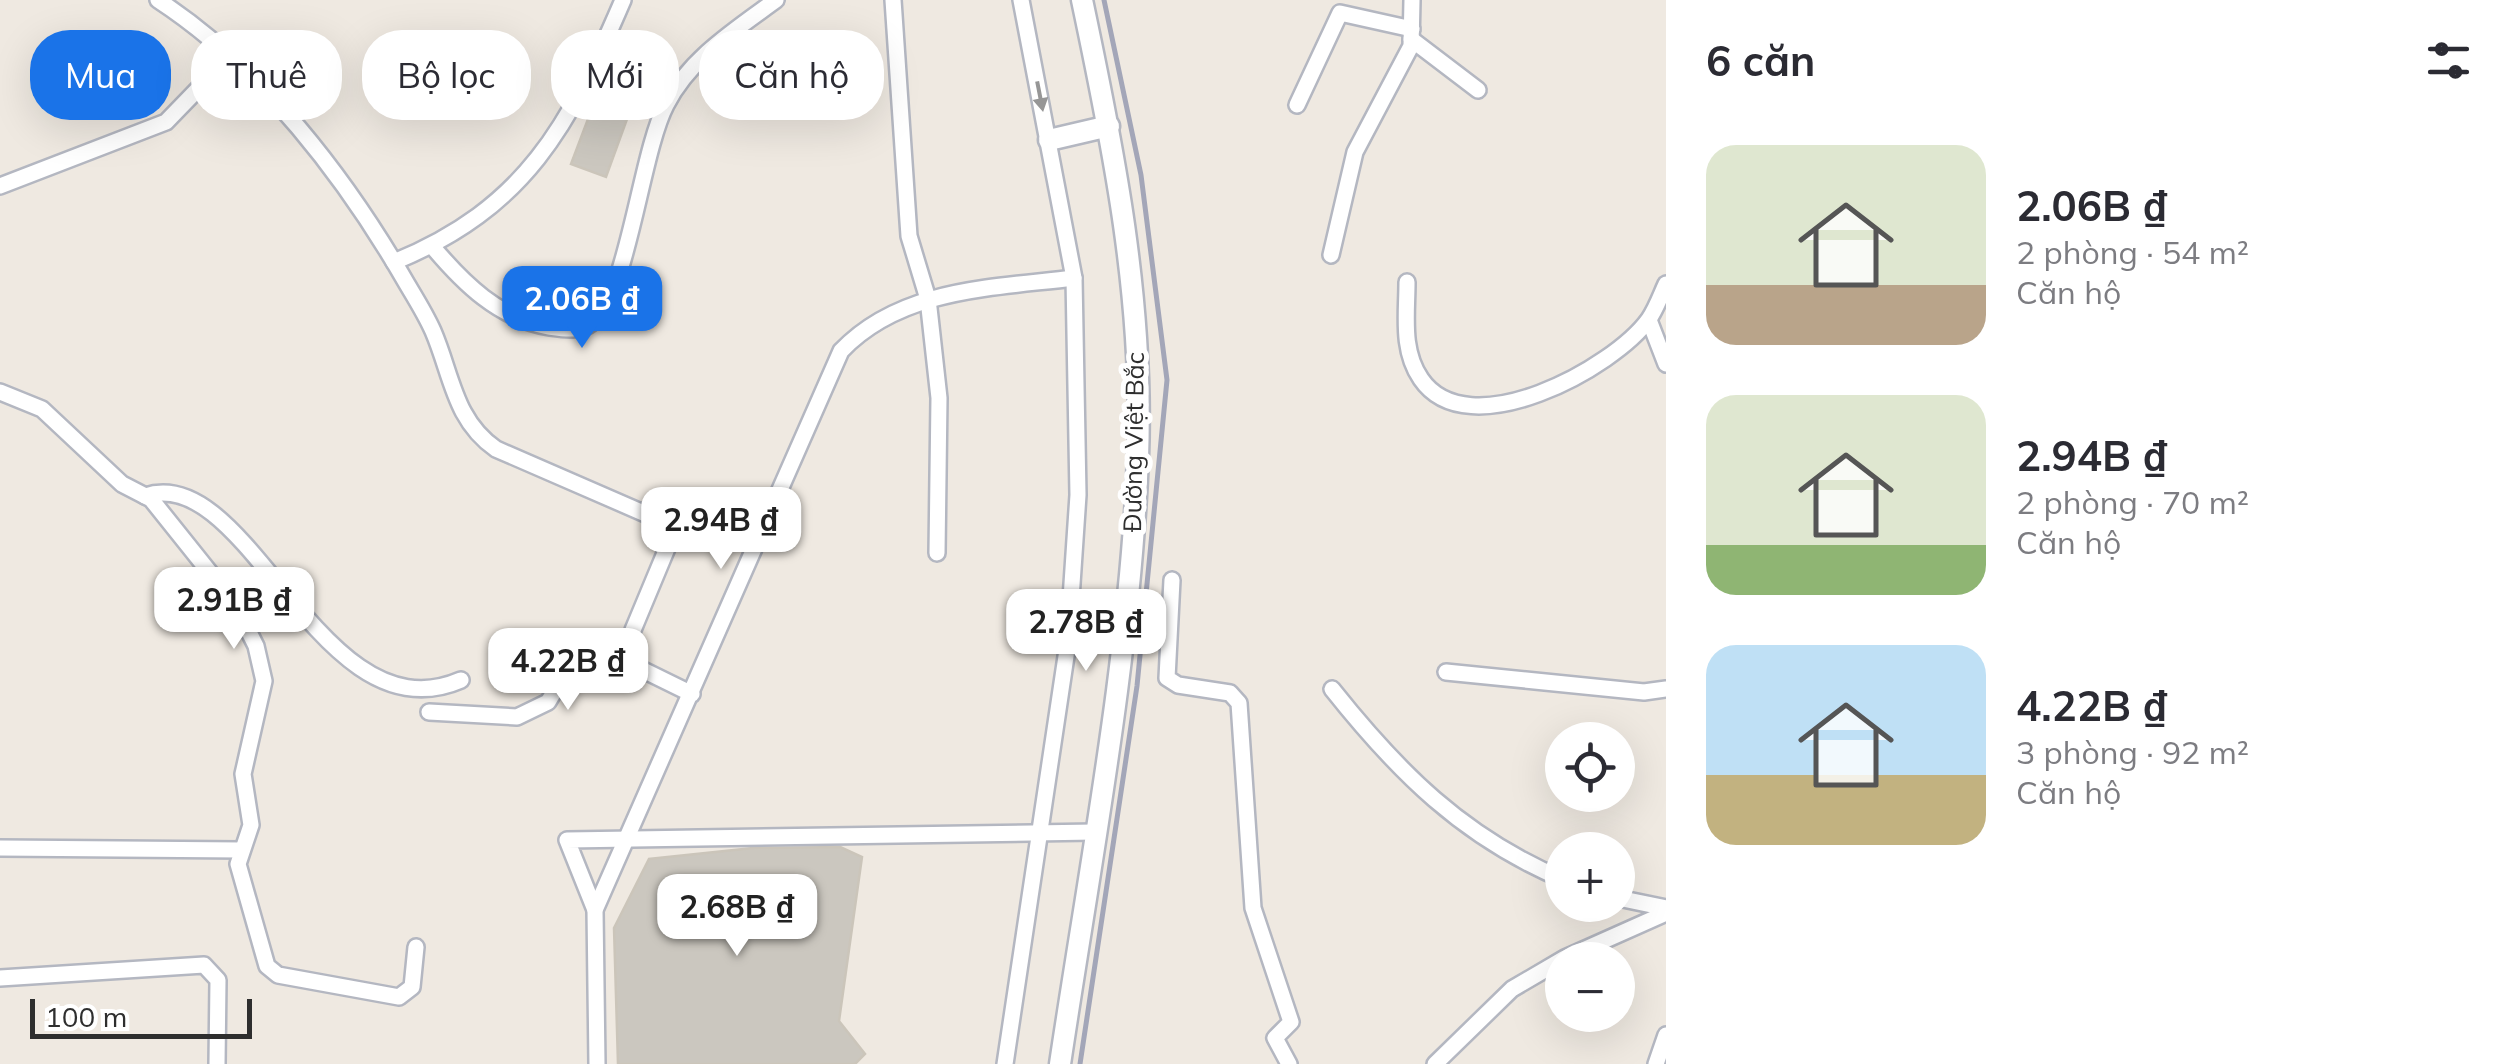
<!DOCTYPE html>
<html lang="vi">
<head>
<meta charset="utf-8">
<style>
  :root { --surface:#fff; --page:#f7f7f7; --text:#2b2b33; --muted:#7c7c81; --accent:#1a73e8 }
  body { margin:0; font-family:Mulish,sans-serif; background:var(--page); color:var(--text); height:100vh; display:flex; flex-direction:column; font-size:38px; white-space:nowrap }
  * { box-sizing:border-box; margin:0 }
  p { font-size:32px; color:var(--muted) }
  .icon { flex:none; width:55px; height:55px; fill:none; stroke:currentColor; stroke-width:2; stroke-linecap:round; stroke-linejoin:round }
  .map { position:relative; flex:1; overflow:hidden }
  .side { display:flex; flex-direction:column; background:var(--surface); width:850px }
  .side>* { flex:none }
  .guide { position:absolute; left:30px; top:30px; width:950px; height:90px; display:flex; gap:20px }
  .fabs { position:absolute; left:1545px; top:722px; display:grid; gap:20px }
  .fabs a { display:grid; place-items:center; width:90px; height:90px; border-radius:50%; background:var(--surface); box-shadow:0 10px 40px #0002; font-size:50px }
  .scale { position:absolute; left:30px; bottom:25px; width:222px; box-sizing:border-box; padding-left:10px; border:5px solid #2e2e2e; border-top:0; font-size:28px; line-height:35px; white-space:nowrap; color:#2e2e2e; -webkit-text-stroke:8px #fff; paint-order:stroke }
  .price { position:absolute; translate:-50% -85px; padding:0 22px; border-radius:20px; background:#fff; color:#222; font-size:32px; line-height:65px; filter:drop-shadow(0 2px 5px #0008) }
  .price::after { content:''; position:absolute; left:50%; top:60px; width:30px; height:22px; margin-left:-15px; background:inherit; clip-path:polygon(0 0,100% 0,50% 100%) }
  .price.selected { background:var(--accent); color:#fff }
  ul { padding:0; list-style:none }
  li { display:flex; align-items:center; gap:30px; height:250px; padding:0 40px }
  li span { display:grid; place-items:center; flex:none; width:280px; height:200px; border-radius:30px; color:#555 }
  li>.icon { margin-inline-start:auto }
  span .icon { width:120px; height:120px; fill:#fffc; stroke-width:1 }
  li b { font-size:42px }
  h2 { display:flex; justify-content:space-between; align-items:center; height:120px; padding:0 40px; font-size:42px }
  .pill { padding:0 35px; border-radius:40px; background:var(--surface); box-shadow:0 10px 40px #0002; font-size:35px; line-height:90px }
  .pill.selected { background:var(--accent); color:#fff }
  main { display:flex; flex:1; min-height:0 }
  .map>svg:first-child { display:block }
</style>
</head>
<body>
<main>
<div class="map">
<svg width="1666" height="1064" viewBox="0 0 1666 1064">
  <rect width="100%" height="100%" fill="#efe9e1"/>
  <!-- building -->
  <g fill="#cbc7bf" stroke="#cbc5ba" stroke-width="2.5">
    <polygon points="605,74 639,86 606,177 571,164"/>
    <polygon points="840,847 862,857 839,1021 865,1054 855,1064 618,1064 614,928 649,859 753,848"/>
  </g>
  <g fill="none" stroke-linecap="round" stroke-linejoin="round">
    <defs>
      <g id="minor">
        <path d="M158,0C262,68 346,178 407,284C416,299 426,315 433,331C452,375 454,420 496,449L664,522L668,546L633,630"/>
        <polyline points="893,0 909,236 928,299 939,398 937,553"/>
        <polyline points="1411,39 1478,90"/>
        <polyline points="1297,105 1340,13 1412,29"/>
        <polyline points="0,186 166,122 229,57"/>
        <path d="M432,246C463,283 499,319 549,327C563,329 581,332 593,322C628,293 641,153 666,105C689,59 735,30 776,0"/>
        <polyline points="1331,255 1355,152 1411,46 1412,0"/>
        <path d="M394,262C526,208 569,126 623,0"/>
        <path d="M1407,282C1407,315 1401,350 1421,379C1468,448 1614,368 1649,319C1656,309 1661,295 1666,284"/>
        <polyline points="1649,320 1666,364"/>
        <polyline points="0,392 42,409 122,484 151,499 235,604 256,646 264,681 243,774 251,825 238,864 267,966 278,975 399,997 412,987 416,947"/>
        <path d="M145,496C250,461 320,741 461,680"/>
        <polyline points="1172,580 1167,678 1178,685 1230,693 1239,703 1253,908 1291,1022 1275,1038 1289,1064"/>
        <polyline points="1446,672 1644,692 1666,689"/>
        <path d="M1332,689C1398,772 1463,837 1562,879"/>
        <polyline points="429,712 517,717 548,702 584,641 692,694"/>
        <polyline points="0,848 241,850"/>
        <polyline points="1618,898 1666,908"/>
        <polyline points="595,910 567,840 1095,832"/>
        <polyline points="0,978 204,965 218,980 217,1064"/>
        <path d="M597,1064L595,910L841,351C901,288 993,288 1074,278"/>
        <polyline points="1005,1064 1068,643 1078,495 1074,278 1021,0"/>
        <polyline points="1435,1064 1512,989 1565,958 1666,913"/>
        <polyline points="1656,1064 1666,1035"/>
      </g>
      <g id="secondary">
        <polyline points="1049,140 1109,126"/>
        <polyline points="1070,623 1122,631"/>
        <path d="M1060,1064C1090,863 1130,660 1138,457C1144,301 1114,151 1082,0"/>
      </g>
    </defs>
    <!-- minor casing -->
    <use href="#minor" stroke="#b4b7c1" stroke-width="20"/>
    <!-- secondary casing -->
    <use href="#secondary" stroke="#b4b7c1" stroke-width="25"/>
    <!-- minor -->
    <use href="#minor" stroke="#fff" stroke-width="15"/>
    <!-- secondary -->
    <use href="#secondary" stroke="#fff" stroke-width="20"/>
    <!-- rail -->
    <polyline stroke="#a3a6b8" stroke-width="5" points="1080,1064 1137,686 1167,380 1141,175 1104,0"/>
  </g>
  <!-- one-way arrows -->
  <defs><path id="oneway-solid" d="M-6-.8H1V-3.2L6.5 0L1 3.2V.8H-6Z" transform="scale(2.5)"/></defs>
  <use fill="#969696" href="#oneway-solid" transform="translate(1040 96) rotate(79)"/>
  <g text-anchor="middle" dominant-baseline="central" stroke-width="10" stroke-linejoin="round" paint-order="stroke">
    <!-- street labels -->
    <g font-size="25" fill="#2e2e2e" stroke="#fff">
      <text transform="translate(1133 442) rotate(-89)">Đường Việt Bắc</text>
    </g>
  </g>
</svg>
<div class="fabs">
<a><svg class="icon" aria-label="locate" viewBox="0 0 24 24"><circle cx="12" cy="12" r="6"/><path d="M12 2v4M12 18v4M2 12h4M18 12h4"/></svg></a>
<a>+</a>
<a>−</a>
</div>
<div class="scale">100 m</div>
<b class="price selected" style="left:582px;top:351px">2.06B ₫</b>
<b class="price" style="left:721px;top:572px">2.94B ₫</b>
<b class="price" style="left:234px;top:652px">2.91B ₫</b>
<b class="price" style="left:1086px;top:674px">2.78B ₫</b>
<b class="price" style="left:568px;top:713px">4.22B ₫</b>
<b class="price" style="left:737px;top:959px">2.68B ₫</b>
<div class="guide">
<a class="pill selected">Mua</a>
<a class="pill">Thuê</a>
<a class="pill">Bộ lọc</a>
<a class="pill">Mới</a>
<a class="pill">Căn hộ</a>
</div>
</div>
<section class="side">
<h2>6 căn<svg class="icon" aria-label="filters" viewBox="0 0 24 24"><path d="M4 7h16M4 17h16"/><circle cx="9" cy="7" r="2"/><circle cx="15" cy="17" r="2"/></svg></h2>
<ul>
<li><span style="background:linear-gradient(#dfe7d0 70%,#b9a48a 0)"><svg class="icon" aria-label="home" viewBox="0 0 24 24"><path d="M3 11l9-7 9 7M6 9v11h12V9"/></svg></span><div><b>2.06B ₫</b><p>2 phòng · 54 m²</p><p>Căn hộ</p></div></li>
<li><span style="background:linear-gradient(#dfe7d0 75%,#8fb573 0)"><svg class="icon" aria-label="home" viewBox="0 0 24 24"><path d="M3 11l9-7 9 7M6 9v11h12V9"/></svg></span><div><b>2.94B ₫</b><p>2 phòng · 70 m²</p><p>Căn hộ</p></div></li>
<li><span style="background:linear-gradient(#bfe0f5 65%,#c2b280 0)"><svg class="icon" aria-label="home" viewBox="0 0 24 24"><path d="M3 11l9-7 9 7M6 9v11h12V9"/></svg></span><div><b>4.22B ₫</b><p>3 phòng · 92 m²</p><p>Căn hộ</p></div></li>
</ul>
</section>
</main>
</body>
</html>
